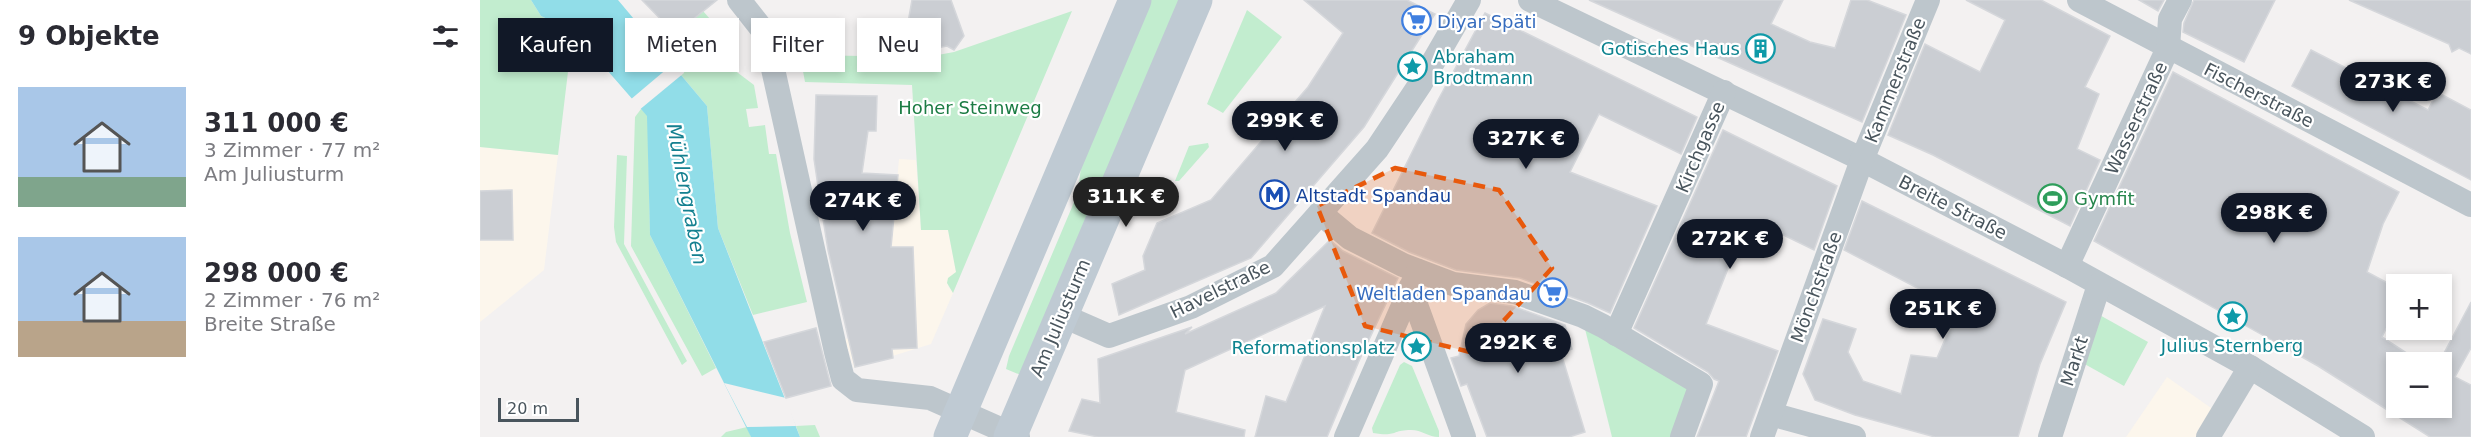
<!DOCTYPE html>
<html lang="de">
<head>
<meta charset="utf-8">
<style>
  :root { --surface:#fff; --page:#f2f2f3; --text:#2b2b33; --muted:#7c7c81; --accent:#111827 }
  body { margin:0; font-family:"DejaVu Sans",sans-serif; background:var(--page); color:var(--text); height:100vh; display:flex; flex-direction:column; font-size:22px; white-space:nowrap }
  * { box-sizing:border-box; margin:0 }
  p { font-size:20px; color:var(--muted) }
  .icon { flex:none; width:33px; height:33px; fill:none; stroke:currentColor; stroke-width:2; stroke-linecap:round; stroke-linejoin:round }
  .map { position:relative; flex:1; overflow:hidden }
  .drawer { display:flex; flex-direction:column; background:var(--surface); width:480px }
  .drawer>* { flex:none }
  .guide { position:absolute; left:18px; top:18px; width:570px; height:54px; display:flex; gap:12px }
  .tools { position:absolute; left:1906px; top:274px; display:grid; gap:12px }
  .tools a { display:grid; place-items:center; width:66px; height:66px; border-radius:0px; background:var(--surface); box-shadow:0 3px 9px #0003; font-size:30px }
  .scale { position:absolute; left:18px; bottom:15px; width:81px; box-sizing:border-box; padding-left:6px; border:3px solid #49555d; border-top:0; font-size:16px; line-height:21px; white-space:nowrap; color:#49555d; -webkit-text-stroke:4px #fff; paint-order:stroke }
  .price { position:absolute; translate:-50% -51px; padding:0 14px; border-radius:21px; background:var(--accent); color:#fff; font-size:20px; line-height:39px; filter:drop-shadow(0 2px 3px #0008) }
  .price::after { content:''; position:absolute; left:50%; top:36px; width:18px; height:14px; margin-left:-9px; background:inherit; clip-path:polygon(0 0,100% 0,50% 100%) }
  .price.selected { background:#222; color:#fff }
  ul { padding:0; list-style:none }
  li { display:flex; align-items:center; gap:18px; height:150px; padding:0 18px }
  li span { display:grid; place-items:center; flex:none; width:168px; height:120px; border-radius:0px; color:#555 }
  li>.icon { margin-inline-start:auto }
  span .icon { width:72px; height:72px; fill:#fffc; stroke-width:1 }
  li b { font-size:26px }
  h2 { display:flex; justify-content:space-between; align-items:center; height:72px; padding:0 18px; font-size:26px }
  .tag { padding:0 21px; border-radius:0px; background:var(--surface); box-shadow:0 3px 9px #0003; font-size:21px; line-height:54px }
  .tag.selected { background:var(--accent); color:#fff }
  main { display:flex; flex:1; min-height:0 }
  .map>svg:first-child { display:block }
</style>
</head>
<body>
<main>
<section class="drawer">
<h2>9 Objekte<svg class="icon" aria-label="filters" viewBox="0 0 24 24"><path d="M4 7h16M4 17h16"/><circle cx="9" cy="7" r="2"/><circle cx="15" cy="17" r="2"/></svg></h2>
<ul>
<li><span style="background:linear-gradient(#a9c7e8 75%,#7fa58c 0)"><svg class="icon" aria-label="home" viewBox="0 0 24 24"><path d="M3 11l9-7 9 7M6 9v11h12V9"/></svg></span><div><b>311 000 €</b><p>3 Zimmer · 77 m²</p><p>Am Juliusturm</p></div></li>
<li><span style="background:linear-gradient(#a9c7e8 70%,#b9a48a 0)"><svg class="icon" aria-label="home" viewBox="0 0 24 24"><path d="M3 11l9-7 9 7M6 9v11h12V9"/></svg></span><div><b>298 000 €</b><p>2 Zimmer · 76 m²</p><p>Breite Straße</p></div></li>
</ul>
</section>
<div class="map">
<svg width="1991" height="437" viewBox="0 0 1991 437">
  <rect width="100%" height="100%" fill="#f3f1f1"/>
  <!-- commercial -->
  <g fill="#fcf6ec">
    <polygon points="0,147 78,155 64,270 0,322"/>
    <polygon points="419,159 436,160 441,230 468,230 476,272 468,286 473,293 451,344 374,368 365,339 389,334 409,269"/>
    <polygon points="1687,377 1734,410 1718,437 1646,437"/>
  </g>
  <!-- green -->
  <g fill="#c2edcf">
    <polygon points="0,0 51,0 61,16 94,32 106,45 90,55 78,155 0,147"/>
    <polygon points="668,0 702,0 543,376 526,369 529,356 592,207 598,191 602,159"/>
    <polygon points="767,10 802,37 743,113 727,104"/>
    <polygon points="223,11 245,36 229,51 274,85 278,108 266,109 269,127 285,125 289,154 296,154 310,233 327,302 273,315 238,228 227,106 201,75 209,68 200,59 193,64 178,47"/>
    <polygon points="592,11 481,274 473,293 467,283 468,278 476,272 468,230 441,230 432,85 325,82 320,55 447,57 474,52"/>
    <polygon points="161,109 168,116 170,235 236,368 222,376 151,246 155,117"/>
    <polygon points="728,143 729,147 699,181 695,181 709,146"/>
    <polygon points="137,155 147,156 144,244 207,361 202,365 136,242 134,227"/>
    <polygon points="1616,313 1668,342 1644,386 1592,357"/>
    <polygon points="1104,325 1210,383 1193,437 1132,437"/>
    <path d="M924,362L932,366L959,431V437C948,437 942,430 931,430C911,430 918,437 893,433L892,428L920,365Z"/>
    <polygon points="335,425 340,437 320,437 316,426"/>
    <polygon points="267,427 271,437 241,437 246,432"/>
  </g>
  <!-- water -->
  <polygon fill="#91dde8" points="51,0 138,0 227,106 238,228 320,437 271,437 170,235 167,116 94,32 61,16"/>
  <!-- pier -->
  <g fill="#f3f1f1">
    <polygon points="195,62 204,73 158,111 150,100"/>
    <polygon points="244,383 306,398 316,426 267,427"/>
  </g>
  <!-- building -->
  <g fill="#cbced3" stroke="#d5d7db" stroke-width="1.5">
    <polygon points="162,0 237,0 195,34"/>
    <polygon points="432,0 471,0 484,36 474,50 467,46 452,49 445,33 427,28"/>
    <polygon points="824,0 927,0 955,14 884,127 771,258 639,315 632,284 665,270 663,256 677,223 731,200 828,87 863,33"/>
    <polygon points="1109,0 1303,0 1291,24 1330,42 1355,48 1371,0 1387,0 1426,15 1382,122"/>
    <polygon points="1486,0 1561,0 1630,36 1605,87 1619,94 1597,149 1620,160 1590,226 1453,155 1408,135 1445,44 1500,72 1525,20"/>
    <polygon points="1659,0 1684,0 1678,11"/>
    <polygon points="1714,0 1795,0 1764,62 1703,32 1704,23"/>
    <polygon points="1869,0 1991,0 1991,54 1979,48 1972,52 1969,44"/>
    <polygon points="1005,13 1217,117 1201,154 1119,114 1090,172 1177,206 1130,313 1108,303 1040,278 976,270 929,252 892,233 957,102"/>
    <polygon points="1831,50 1948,110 1957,92 1991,110 1991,180 1812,86"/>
    <polygon points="1693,72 1919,192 1903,224 1887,272 1917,288 1917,307 1902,337 1942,363 1917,363 1917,408 1962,408 1962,357 1991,302 1991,348 1975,377 1991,385 1991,437 1950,437 1838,366 1614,241"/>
    <polygon points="336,95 397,96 396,131 388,131 382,173 418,175 411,247 433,247 437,348 412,349 413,358 375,367 348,250 340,200 334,159"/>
    <polygon points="1243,130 1357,186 1334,250 1287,227 1276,254 1257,246 1226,324 1298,351 1266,437 1217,437 1239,381 1234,379 1228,372 1154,328"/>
    <polygon points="32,190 33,240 0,240 0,191"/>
    <polygon points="1382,201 1586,302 1560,364 1538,437 1455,437 1375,415 1335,400 1323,374 1343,319 1376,329 1368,352 1383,381 1421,394 1431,355 1457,358 1478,309 1364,250"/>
    <polygon points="850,240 863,251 918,278 879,361 847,437 775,437 786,396 806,402 845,306 705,370 696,412 765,430 764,437 618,437 589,431 602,399 620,403 618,359 712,327 705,334 796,293"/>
    <polygon points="1010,303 1032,306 1085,325 1092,349 1081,353 1105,432 1089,437 1007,437 987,384 981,386 971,358 979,356 986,324 998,310"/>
    <polygon points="336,328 351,386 306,398 284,342"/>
  </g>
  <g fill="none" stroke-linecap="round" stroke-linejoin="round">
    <!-- street -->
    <g stroke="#bdc6cc" stroke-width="24">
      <polyline points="259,0 285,33 356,352 363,379 377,390 450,398 538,437"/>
      <polyline points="1050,0 1373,155 1587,266 1770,367 1883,437"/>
      <polyline points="1599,0 1991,205"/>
      <polyline points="840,213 870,238 923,265 973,284 1035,292 1103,316 1123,326 1221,384 1202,437"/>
      <polyline points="1587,266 1688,48 1690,19 1700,0"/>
      <polyline points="930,288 984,437"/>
      <polyline points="581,315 629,336 711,307 793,266 897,149 941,83 989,0"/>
      <polyline points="1136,334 1244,92"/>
      <polyline points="1291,414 1374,437"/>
      <polyline points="866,437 938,271"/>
      <polyline points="1282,437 1382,160 1448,0"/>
      <polyline points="1570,437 1619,285"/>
      <polyline points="1728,437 1770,367"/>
    </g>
    <!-- secondary -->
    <g stroke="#bfcad3" stroke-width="33">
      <polyline points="470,437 655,0"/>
      <polyline points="530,437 716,0"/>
    </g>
  </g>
  <!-- marked area -->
  <path fill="#e8590c" fill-opacity="0.2" stroke="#e8590c" stroke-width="4.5" stroke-dasharray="12 8" stroke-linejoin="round" d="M915,168L1019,190L1072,268L994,353L885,326L837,206Z"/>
  <!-- icons -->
  <defs>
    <symbol id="supermarket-ring" viewBox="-11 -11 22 22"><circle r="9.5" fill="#fff" stroke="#3f7fe0" stroke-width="1.5"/><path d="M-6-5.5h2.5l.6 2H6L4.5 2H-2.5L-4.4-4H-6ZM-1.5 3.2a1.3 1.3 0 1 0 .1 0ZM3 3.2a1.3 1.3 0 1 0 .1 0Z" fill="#3f7fe0"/></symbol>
    <symbol id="building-ring" viewBox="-11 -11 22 22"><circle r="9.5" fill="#fff" stroke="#0f9aa8" stroke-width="1.5"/><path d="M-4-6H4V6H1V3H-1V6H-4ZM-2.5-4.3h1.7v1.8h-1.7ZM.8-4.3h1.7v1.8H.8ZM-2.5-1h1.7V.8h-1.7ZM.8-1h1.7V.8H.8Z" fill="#0f9aa8"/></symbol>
    <symbol id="sight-ring" viewBox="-11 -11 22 22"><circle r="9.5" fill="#fff" stroke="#0f9aa8" stroke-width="1.5"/><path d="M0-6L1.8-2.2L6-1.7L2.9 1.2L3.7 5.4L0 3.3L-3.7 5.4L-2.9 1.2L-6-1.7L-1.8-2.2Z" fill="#0f9aa8"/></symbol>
    <symbol id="metro-ring" viewBox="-11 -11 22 22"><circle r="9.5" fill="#fff" stroke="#1a4fb4" stroke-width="1.5"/><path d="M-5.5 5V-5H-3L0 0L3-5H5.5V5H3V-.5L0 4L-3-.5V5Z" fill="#1a4fb4"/></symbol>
    <symbol id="stadium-ring" viewBox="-11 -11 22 22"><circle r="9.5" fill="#fff" stroke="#2e9e5b" stroke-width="1.5"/><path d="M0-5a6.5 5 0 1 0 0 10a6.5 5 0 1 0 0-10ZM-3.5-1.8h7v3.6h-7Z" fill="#2e9e5b"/></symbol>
  </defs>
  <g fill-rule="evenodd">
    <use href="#supermarket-ring" x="920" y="4" width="33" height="33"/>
    <use href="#building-ring" x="1264" y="32" width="33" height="33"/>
    <use href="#sight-ring" x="916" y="50" width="33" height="33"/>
    <use href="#metro-ring" x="778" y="178" width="33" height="33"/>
    <use href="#stadium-ring" x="1556" y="182" width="33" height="33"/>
    <use href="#supermarket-ring" x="1056" y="276" width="33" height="33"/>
    <use href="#sight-ring" x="1736" y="300" width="33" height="33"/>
    <use href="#sight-ring" x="920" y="330" width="33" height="33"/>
  </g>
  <g text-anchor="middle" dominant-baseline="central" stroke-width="4.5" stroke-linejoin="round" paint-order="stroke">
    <!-- shop labels -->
    <g font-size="18" fill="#366cbe" stroke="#fff" text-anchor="start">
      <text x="957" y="21">Diyar Späti</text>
      <text x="1051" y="293" text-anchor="end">Weltladen Spandau</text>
    </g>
    <!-- culture labels -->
    <g font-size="18" fill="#0d838f" stroke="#fff" text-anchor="end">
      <text x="1260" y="48">Gotisches Haus</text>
      <text x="953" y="56" text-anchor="start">Abraham<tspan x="953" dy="21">Brodtmann</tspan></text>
      <text x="1752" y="345" text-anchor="middle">Julius Sternberg</text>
      <text x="915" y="347">Reformationsplatz</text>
    </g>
    <!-- street labels -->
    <g font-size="18" fill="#49555d" stroke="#fff">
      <text transform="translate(1415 80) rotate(-68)">Kammerstraße</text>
      <text transform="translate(1779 95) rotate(27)">Fischerstraße</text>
      <text transform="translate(1656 118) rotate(-65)">Wasserstraße</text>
      <text transform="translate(1220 147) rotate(-67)">Kirchgasse</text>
      <text transform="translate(1473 207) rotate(27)">Breite Straße</text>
      <text transform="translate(1336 287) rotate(-70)">Mönchstraße</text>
      <text transform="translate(740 289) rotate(-26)">Havelstraße</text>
      <text transform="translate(580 318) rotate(-67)">Am Juliusturm</text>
      <text transform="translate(1594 361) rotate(-72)">Markt</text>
    </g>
    <!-- park labels -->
    <g font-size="18" fill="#1c7c44" stroke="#fff">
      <text x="490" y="107">Hoher Steinweg</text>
    </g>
    <!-- transit labels -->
    <g font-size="18" fill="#164399" stroke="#fff" text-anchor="start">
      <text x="816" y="195">Altstadt Spandau</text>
    </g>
    <!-- leisure labels -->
    <g font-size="18" fill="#27864d" stroke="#fff" text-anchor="start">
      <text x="1594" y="198">Gymfit</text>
    </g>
    <!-- water labels -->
    <g font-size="20" font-style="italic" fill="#148090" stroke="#fff">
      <text transform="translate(207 194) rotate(79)">Mühlengraben</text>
    </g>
  </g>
</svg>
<div class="tools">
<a>+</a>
<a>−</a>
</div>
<div class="scale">20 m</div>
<b class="price" style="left:1913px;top:113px">273K €</b>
<b class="price" style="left:805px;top:152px">299K €</b>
<b class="price" style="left:1046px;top:170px">327K €</b>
<b class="price selected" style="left:646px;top:228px">311K €</b>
<b class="price" style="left:383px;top:232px">274K €</b>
<b class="price" style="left:1794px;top:244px">298K €</b>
<b class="price" style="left:1250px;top:270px">272K €</b>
<b class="price" style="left:1463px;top:340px">251K €</b>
<b class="price" style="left:1038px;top:374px">292K €</b>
<div class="guide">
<a class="tag selected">Kaufen</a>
<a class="tag">Mieten</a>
<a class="tag">Filter</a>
<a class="tag">Neu</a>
</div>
</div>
</main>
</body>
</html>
